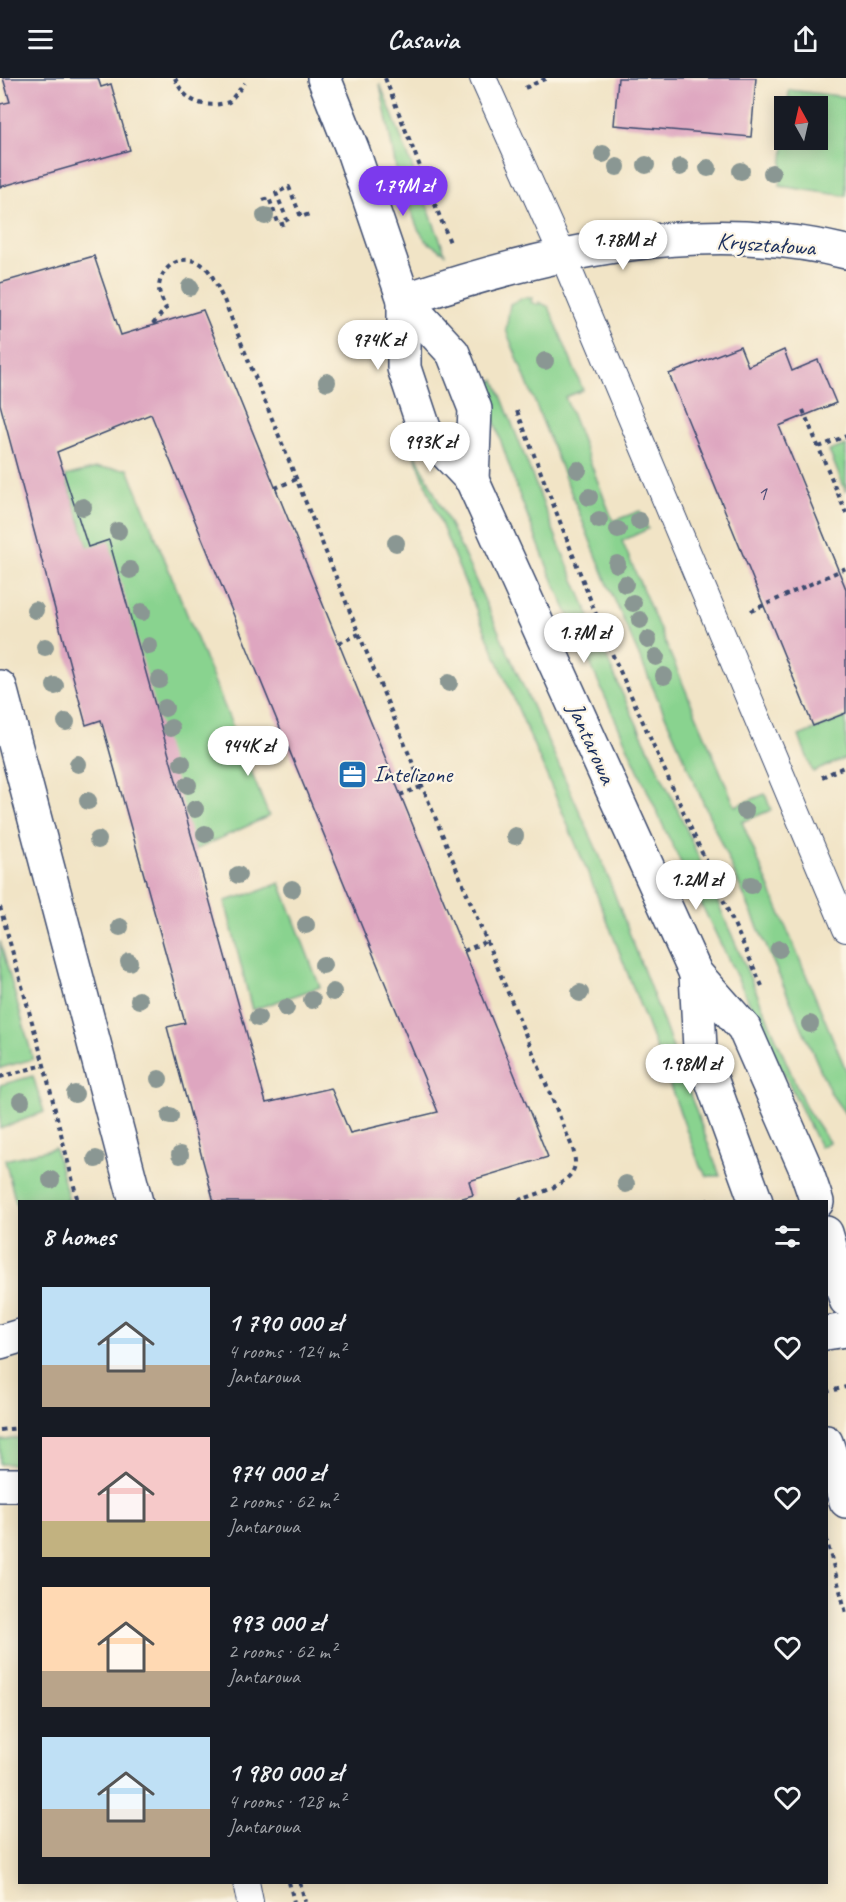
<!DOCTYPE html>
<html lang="en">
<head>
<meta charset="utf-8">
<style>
  :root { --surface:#171b24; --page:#20242c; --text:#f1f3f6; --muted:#9ea1a6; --accent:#7c3aed }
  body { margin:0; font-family:Caveat,sans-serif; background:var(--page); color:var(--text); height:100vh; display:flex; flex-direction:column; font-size:22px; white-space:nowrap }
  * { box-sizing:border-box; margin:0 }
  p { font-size:20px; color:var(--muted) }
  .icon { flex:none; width:33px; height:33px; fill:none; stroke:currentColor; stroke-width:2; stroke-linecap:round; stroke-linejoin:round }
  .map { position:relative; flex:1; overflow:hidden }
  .details { position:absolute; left:18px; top:1122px; width:810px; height:684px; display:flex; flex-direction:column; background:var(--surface); border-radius:0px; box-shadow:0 3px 15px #0003 }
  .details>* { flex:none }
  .needle { width:39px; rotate:352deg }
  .controls { position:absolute; left:774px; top:18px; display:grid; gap:12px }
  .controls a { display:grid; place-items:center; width:54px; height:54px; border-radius:0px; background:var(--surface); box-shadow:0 3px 15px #0003; font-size:30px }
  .price { position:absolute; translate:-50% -51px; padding:0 14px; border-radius:21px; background:#fff; color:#222; font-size:20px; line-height:39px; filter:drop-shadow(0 2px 3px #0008) }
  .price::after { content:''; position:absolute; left:50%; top:36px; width:18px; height:14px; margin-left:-9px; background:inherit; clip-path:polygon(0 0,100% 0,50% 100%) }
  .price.active { background:var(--accent); color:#fff }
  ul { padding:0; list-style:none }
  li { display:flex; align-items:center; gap:18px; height:150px; padding:0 24px }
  li span { display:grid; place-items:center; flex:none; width:168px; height:120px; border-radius:0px; color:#555 }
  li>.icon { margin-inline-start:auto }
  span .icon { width:72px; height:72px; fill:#fffc; stroke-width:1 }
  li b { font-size:26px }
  h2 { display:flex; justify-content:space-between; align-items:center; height:72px; padding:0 24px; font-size:26px }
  header { display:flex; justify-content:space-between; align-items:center; height:78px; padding:0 24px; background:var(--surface); font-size:27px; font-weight:700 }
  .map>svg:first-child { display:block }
</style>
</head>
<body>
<header><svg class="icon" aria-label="menu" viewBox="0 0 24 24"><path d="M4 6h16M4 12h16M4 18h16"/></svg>Casavia<svg class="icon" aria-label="share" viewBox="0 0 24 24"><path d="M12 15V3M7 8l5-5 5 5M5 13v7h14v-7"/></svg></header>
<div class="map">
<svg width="846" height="1824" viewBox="0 0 846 1824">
  <rect width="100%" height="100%" fill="#fcf5e5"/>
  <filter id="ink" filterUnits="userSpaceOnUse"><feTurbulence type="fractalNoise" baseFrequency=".0167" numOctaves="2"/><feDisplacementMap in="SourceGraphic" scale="12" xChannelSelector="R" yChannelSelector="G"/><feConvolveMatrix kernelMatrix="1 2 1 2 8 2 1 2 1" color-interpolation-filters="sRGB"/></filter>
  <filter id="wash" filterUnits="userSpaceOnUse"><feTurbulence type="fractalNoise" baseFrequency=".008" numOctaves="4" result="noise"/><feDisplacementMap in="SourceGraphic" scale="24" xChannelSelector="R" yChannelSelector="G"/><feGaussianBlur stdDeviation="1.35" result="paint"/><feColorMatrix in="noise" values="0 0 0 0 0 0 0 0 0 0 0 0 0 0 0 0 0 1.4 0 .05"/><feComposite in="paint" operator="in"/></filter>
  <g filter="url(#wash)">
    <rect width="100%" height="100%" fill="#f1e4c6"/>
    <!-- green -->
    <g fill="#89d38f" stroke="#528176" stroke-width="1.5">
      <polygon points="380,6 389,28 445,175 427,164 418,151 397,96"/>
      <polygon points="789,12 846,19 846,118 780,108 785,62 818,62 818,28 788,28"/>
      <polygon points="522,220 532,220 531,224 538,227 539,224 549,229 583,312 565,319 613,443 640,433 648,451 622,463 735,728 765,716 771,732 742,744 846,992 846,1037 831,1016 608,507 506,252 510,226"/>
      <polygon points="495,302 558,464 622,615 682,741 806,1030 829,1064 820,1069 666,754 593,592 549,493 517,411 482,307"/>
      <path d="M410,364L461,470L601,781L660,935L720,1098H707L700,1088C664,992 629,895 590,800C530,655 464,512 410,364Z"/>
      <polygon points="846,367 846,414 829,373"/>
      <polygon points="97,390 128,391 269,738 195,772 88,469 65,398"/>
      <polygon points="846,639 846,680 813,694 799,658"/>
      <polygon points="280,805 320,909 252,932 225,823 257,814"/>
      <polygon points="0,863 33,981 0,990"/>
      <polygon points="33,998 44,1034 0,1051 0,1007"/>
      <polygon points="55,1070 69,1123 20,1124 19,1137 5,1082"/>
      <polygon points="19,1360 19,1386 0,1386 0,1363"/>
    </g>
    <g id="blocks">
      <!-- building -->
      <g fill="#dea6c0" fill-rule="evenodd">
        <polygon points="3,0 98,0 101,9 111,6 130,72 0,109 0,26 10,24"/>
        <polygon points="618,0 756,0 751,59 614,47"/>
        <path d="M94,178L121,257L203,232L548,1079L469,1103L473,1117L449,1124H214L167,949L185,945L101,642L86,647L0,326V205ZM151,336L438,1034L350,1055L331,1010L266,1025L109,462L88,469L57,374Z"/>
        <polygon points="740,268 748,288 784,272 792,293 818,282 836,325 779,348 846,511 846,635 813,648 669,296"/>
      </g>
    </g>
  </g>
  <g filter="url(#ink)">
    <use href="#blocks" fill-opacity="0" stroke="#3b4a6e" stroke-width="1.5"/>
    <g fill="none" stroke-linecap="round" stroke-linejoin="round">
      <defs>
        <g id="lane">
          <polyline points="483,0 563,178 846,851"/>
          <polyline points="246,1804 250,1824"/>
        </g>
        <g id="street">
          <polyline points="324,0 353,73 404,222 404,290 425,353 472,402 696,896 744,950 805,1089 817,1124"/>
          <path d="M404,222C544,175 699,138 846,174"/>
          <polyline points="404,222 453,275 475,331 472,402"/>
          <polyline points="0,609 136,1124"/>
          <polyline points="696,896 700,970 756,1124"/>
          <polyline points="826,1155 846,1222"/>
          <polyline points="826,1255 846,1252"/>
          <polyline points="0,1264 20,1258"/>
          <polyline points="826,1364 846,1423"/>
          <polyline points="0,1407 20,1407"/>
        </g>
      </defs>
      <!-- lane casing -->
      <use href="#lane" stroke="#3b4a6e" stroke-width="28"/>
      <!-- street casing -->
      <use href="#street" stroke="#3b4a6e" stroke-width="36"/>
      <!-- path -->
      <g stroke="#3b4a6e" stroke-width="4" stroke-dasharray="4.5 4.5" stroke-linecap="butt">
        <path d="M175,0C185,25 204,31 229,24L245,5"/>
        <polyline points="385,0 451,167"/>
        <polyline points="525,10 547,0"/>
        <polyline points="263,122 269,120 279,147 288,144 276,115 289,109 301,139 312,135"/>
        <path d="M153,246L166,230C163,224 158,214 159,208C162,185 187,173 205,189C214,197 218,212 224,222L359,556L573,1071C574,1075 575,1080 575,1085C574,1108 532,1117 514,1124"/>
        <polyline points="803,332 846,435"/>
        <polyline points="517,333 606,562 762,908"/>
        <polyline points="819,369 846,358"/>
        <polyline points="275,410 297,401"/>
        <polyline points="751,533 846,490"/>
        <polyline points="339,565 359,556"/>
        <polyline points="822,699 846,688"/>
        <polyline points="400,717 423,708"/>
        <polyline points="0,829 44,987 78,1124"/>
        <polyline points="464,873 487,863"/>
        <polyline points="0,999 44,987"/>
        <polyline points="707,1124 709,1121"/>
        <polyline points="826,1314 846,1309"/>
        <polyline points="0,1352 20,1350"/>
        <polyline points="826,1460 846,1535"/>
        <polyline points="289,1804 294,1824"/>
        <polyline points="300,1804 305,1824"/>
      </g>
      <!-- lane -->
      <use href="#lane" stroke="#fff" stroke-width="26"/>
      <!-- street -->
      <use href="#street" stroke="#fff" stroke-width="33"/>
    </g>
    <!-- trees -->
    <g fill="#8a9793">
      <circle cx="603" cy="76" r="9"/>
      <circle cx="646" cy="87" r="9"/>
      <circle cx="617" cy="89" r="9"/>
      <circle cx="680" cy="89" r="9"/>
      <circle cx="708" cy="90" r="9"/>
      <circle cx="741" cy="93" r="9"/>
      <circle cx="772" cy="95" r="9"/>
      <circle cx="265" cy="138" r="9"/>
      <circle cx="190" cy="209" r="9"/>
      <circle cx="545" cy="283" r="9"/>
      <circle cx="327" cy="304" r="9"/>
      <circle cx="578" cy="392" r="9"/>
      <circle cx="589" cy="419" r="9"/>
      <circle cx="83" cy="429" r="9"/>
      <circle cx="599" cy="442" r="9"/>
      <circle cx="639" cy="443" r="9"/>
      <circle cx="618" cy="452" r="9"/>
      <circle cx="118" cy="453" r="9"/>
      <circle cx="396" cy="465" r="9"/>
      <circle cx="617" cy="486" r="9"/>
      <circle cx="130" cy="492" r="9"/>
      <circle cx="625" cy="506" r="9"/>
      <circle cx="633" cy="525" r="9"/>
      <circle cx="35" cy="532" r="9"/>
      <circle cx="142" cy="534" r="9"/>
      <circle cx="640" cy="542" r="9"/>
      <circle cx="648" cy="562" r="9"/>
      <circle cx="149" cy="568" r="9"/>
      <circle cx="45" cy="569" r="9"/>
      <circle cx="656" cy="579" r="9"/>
      <circle cx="664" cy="598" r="9"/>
      <circle cx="159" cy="602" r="9"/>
      <circle cx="449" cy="605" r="9"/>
      <circle cx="55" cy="608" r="9"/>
      <circle cx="165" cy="630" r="9"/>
      <circle cx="66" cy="644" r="9"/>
      <circle cx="171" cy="650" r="9"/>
      <circle cx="182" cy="685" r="9"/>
      <circle cx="78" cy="686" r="9"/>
      <circle cx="188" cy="707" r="9"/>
      <circle cx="88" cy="723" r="9"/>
      <circle cx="195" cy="731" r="9"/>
      <circle cx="745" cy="733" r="9"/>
      <circle cx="205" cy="756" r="9"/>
      <circle cx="515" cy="758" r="9"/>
      <circle cx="98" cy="762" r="9"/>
      <circle cx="238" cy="797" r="9"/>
      <circle cx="751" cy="807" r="9"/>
      <circle cx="292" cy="811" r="9"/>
      <circle cx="306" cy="847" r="9"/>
      <circle cx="120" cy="849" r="9"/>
      <circle cx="779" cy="871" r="9"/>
      <circle cx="129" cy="884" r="9"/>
      <circle cx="323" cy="887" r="9"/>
      <circle cx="333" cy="914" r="9"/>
      <circle cx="580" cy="915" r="9"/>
      <circle cx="139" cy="922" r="9"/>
      <circle cx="312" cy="922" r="9"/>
      <circle cx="286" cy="930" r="9"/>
      <circle cx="258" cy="940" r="9"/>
      <circle cx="810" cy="946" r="9"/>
      <circle cx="159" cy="1001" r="9"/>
      <circle cx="75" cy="1016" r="9"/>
      <circle cx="21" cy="1023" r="9"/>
      <circle cx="170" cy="1038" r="9"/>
      <circle cx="180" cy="1077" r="9"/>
      <circle cx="96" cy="1081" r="9"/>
      <circle cx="51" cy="1102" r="9"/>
      <circle cx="626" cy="1106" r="9"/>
    </g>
  </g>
  <!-- icons -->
  <defs>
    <symbol id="office-square" viewBox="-11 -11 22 22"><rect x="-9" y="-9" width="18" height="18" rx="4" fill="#1f6fb2" stroke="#fcf5e5"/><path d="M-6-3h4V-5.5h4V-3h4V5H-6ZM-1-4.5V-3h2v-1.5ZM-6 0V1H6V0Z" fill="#fff"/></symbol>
  </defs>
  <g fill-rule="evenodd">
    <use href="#office-square" x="336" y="680" width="33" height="33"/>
  </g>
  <g text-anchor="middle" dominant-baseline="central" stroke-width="4.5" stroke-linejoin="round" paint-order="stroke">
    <!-- number labels -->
    <g font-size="21" fill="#4c4d76">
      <text x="762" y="415">1</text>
    </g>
    <!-- street labels -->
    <g font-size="24" fill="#1b2f5e" stroke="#fcf5e5">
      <text transform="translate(766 166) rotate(4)">Kryształowa</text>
      <text transform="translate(592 665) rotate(66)">Jantarowa</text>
    </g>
    <!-- poi labels -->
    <g font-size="24" fill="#1b2f5e" stroke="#fcf5e5" text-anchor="start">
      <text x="373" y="696">Intelizone</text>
    </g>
  </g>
</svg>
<div class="controls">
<a><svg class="needle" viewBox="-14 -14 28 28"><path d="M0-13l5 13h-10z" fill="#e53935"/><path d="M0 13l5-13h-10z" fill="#9ea1a6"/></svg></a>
</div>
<b class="price active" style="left:403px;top:139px">1.79M zł</b>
<b class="price" style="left:623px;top:193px">1.78M zł</b>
<b class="price" style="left:378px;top:293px">974K zł</b>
<b class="price" style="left:430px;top:395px">993K zł</b>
<b class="price" style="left:584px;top:586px">1.7M zł</b>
<b class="price" style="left:248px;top:699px">944K zł</b>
<b class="price" style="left:696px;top:833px">1.2M zł</b>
<b class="price" style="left:690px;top:1017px">1.98M zł</b>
<section class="details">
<h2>8 homes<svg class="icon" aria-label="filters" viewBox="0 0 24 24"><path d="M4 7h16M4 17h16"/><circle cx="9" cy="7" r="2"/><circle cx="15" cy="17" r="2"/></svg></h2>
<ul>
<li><span style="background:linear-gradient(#bfe0f5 65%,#b9a48a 0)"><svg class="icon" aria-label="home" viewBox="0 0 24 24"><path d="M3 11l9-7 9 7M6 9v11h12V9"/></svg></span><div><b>1 790 000 zł</b><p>4 rooms · 124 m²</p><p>Jantarowa</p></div><svg class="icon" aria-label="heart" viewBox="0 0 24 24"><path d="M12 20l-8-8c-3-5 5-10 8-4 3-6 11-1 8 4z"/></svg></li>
<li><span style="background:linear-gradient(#f6c9c9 70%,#c2b280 0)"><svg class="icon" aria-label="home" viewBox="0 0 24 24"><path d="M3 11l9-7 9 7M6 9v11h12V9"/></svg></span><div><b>974 000 zł</b><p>2 rooms · 62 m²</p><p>Jantarowa</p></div><svg class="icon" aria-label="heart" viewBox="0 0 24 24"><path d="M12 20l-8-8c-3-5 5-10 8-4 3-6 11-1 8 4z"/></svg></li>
<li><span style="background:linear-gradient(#ffd9b3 70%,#b9a48a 0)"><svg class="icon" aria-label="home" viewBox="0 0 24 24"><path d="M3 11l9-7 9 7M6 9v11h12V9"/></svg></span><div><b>993 000 zł</b><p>2 rooms · 62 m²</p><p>Jantarowa</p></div><svg class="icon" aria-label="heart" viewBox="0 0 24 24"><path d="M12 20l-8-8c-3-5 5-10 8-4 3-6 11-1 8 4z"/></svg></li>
<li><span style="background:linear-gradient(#bfe0f5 60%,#b9a48a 0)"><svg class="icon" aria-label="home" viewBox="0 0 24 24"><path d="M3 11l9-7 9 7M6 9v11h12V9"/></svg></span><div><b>1 980 000 zł</b><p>4 rooms · 128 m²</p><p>Jantarowa</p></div><svg class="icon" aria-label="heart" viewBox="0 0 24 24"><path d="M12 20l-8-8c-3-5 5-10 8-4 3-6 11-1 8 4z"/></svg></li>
</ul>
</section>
</div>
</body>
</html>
